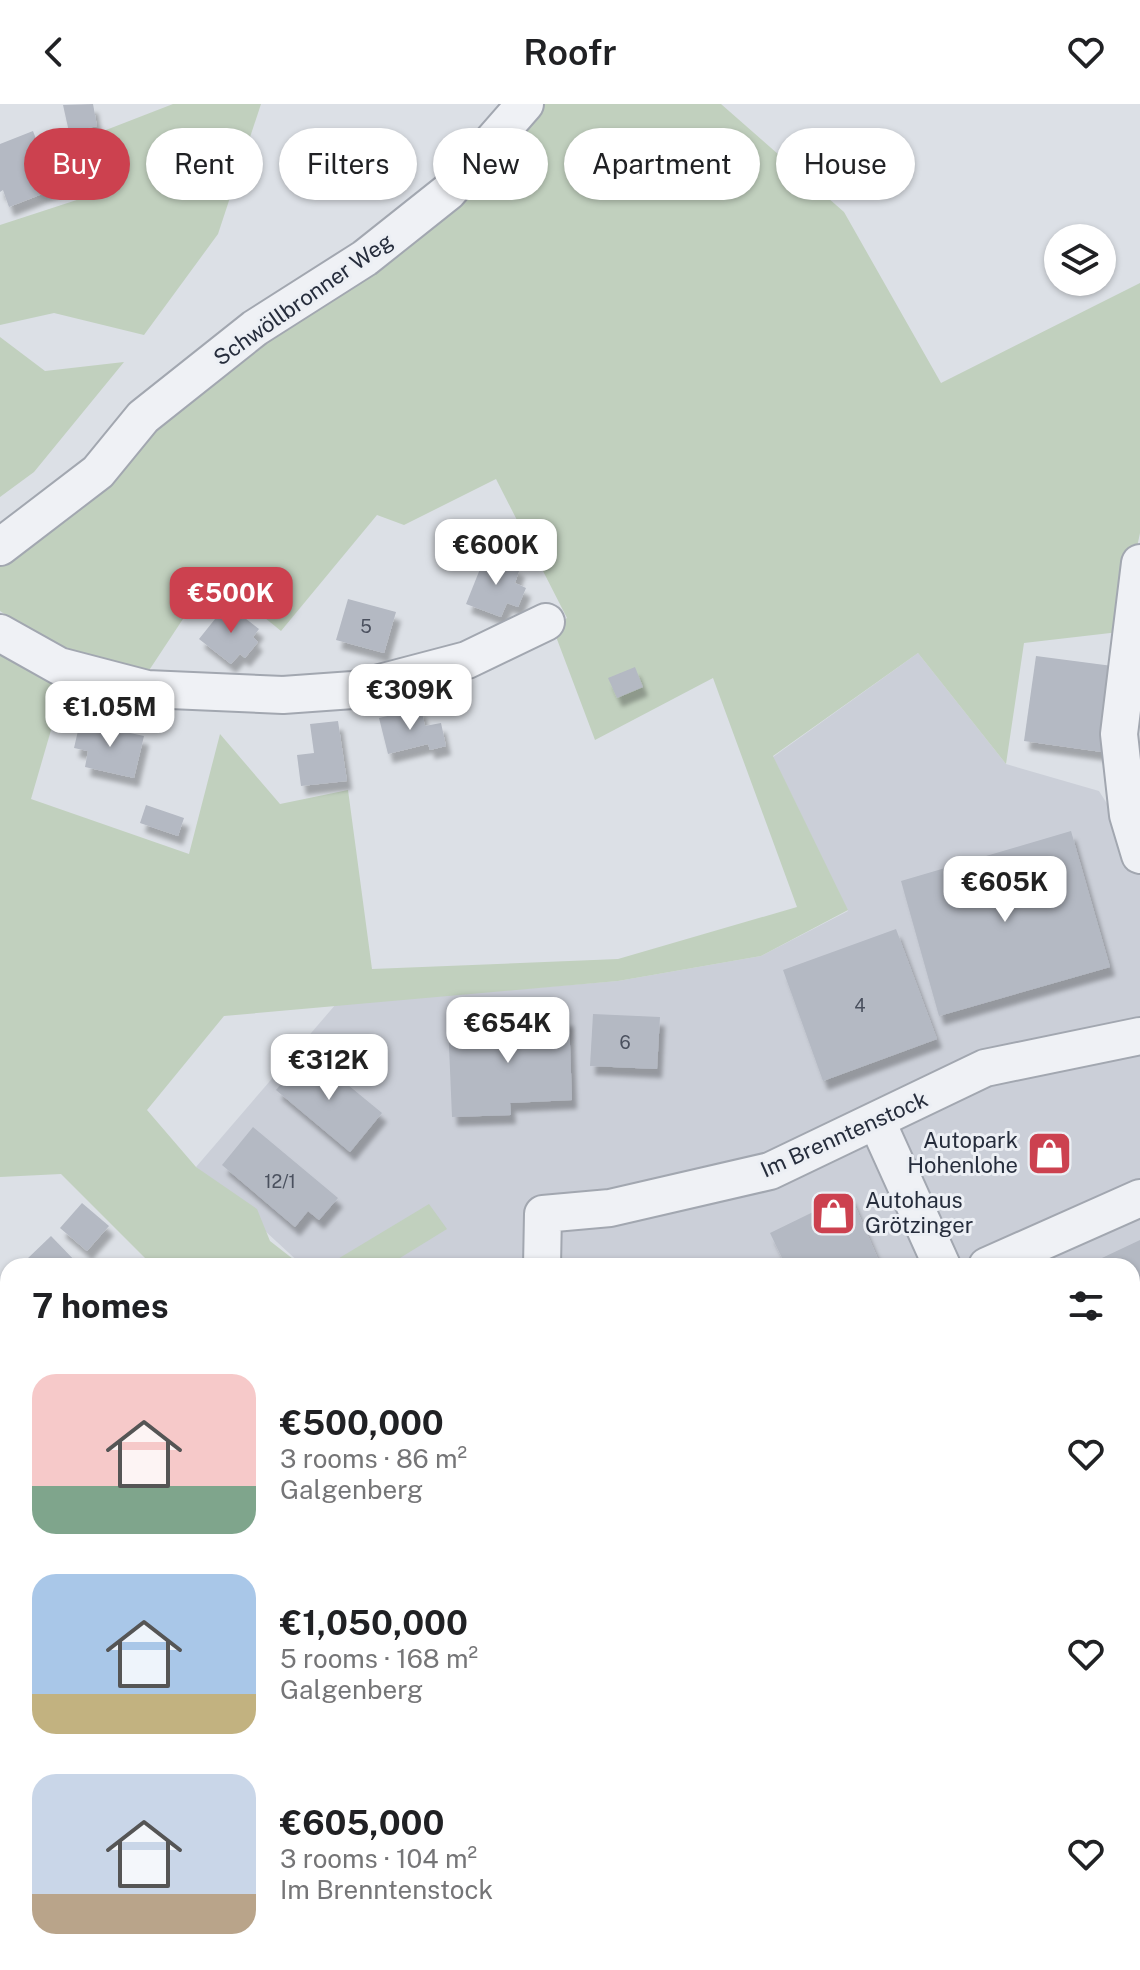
<!DOCTYPE html>
<html lang="en">
<head>
<meta charset="utf-8">
<style>
  :root { --surface:#fff; --page:#f2f2f2; --text:#202124; --muted:#757577; --accent:#cc414f }
  body { margin:0; font-family:"Public Sans",sans-serif; background:var(--page); color:var(--text); height:100vh; display:flex; flex-direction:column; font-size:30px; white-space:nowrap }
  * { box-sizing:border-box; margin:0 }
  p { font-size:26px; color:var(--muted) }
  .icon { flex:none; width:44px; height:44px; fill:none; stroke:currentColor; stroke-width:2; stroke-linecap:round; stroke-linejoin:round }
  .map { position:relative; flex:1; overflow:hidden }
  .drawer { position:absolute; left:0px; top:1154px; width:1140px; height:712px; display:flex; flex-direction:column; background:var(--surface); border-radius:24px 24px 0 0; box-shadow:0 2px 6px #0004 }
  .drawer>* { flex:none }
  .top-card { position:absolute; left:24px; top:24px; width:1092px; height:72px; display:flex; gap:16px }
  .controls { position:absolute; left:1044px; top:120px; display:grid; gap:16px }
  .controls a { display:grid; place-items:center; width:72px; height:72px; border-radius:50%; background:var(--surface); box-shadow:0 2px 6px #0004; font-size:40px }
  .price { position:absolute; translate:-50% -68px; padding:0 18px; border-radius:16px; background:#fff; color:#222; font-size:26px; line-height:52px; filter:drop-shadow(0 2px 4px #0008) }
  .price::after { content:''; position:absolute; left:50%; top:48px; width:24px; height:18px; margin-left:-12px; background:inherit; clip-path:polygon(0 0,100% 0,50% 100%) }
  .price.selected { background:var(--accent); color:#fff }
  ul { padding:0; list-style:none }
  li { display:flex; align-items:center; gap:24px; height:200px; padding:0 32px }
  li span { display:grid; place-items:center; flex:none; width:224px; height:160px; border-radius:24px; color:#555 }
  li>.icon { margin-inline-start:auto }
  span .icon { width:96px; height:96px; fill:#fffc; stroke-width:1 }
  li b { font-size:34px }
  h2 { display:flex; justify-content:space-between; align-items:center; height:96px; padding:0 32px; font-size:34px }
  .chip { padding:0 28px; border-radius:36px; background:var(--surface); box-shadow:0 2px 6px #0004; font-size:28px; line-height:72px }
  .chip.selected { background:var(--accent); color:#fff }
  header { display:flex; justify-content:space-between; align-items:center; height:104px; padding:0 32px; background:var(--surface); font-size:36px; font-weight:600 }
  .map>svg:first-child { display:block }
</style>
</head>
<body>
<header><svg class="icon" aria-label="back" viewBox="0 0 24 24"><path d="M15 5l-7 7 7 7"/></svg>Roofr<svg class="icon" aria-label="heart" viewBox="0 0 24 24"><path d="M12 20l-8-8c-3-5 5-10 8-4 3-6 11-1 8 4z"/></svg></header>
<div class="map">
<svg width="1140" height="1866" viewBox="0 0 1140 1866">
  <defs>
    <filter id="shadow"><feDropShadow dx="5" dy="9" stdDeviation="2" flood-color="#0004"/></filter>
  </defs>
  <rect width="100%" height="100%" fill="#dce0e6"/>
  <!-- built -->
  <polygon fill="#cbcfd8" points="918,549 1006,660 1099,687 1140,752 1140,1866 300,1866 313,1858 1132,1858 1132,1162 303,1162 196,1063 336,900 618,877 761,852 848,807 773,653"/>
  <!-- green -->
  <g fill="#c1d0be">
    <polygon points="173,0 261,0 218,130 144,231 54,209 0,221 0,121 89,92 75,38"/>
    <polygon points="536,0 721,0 844,108 941,279 1140,179 1140,429 1119,528 1024,539 1006,660 918,549 773,652 848,806 761,852 618,877 224,912 147,1006 196,1063 257,1105 270,1137 302,1162 153,1162 61,1070 0,1073 0,540 65,578 31,695 189,750 220,630 280,700 348,686 372,865 618,855 797,803 713,574 595,636 552,522 567,514 496,375 404,421 377,411 281,527 212,471 144,574 70,554 0,507 0,456 147,323"/>
    <polygon points="0,233 45,267 124,258 34,368 0,393"/>
    <polygon points="429,1100 447,1125 387,1162 326,1162"/>
    <polygon points="0,1675 8,1690 8,1858 101,1858 103,1866 0,1866 5,1849 0,1841"/>
  </g>
  <!-- building -->
  <g fill="#b4b9c3" filter="url(#shadow)">
    <polygon points="93,0 97,22 69,28 63,1"/>
    <polygon points="33,27 55,85 9,103 3,86 0,88 0,40"/>
    <polygon points="486,450 520,464 515,479 526,484 518,503 507,499 501,513 466,500"/>
    <polygon points="348,495 396,508 384,549 336,536"/>
    <polygon points="227,500 259,525 253,533 258,538 245,554 240,550 231,560 199,535"/>
    <polygon points="1036,552 1120,563 1109,649 1024,637"/>
    <polygon points="635,563 643,583 617,594 608,574"/>
    <polygon points="421,604 425,622 441,619 446,642 430,646 428,640 388,650 379,614"/>
    <polygon points="338,617 347,677 301,682 297,651 314,649 310,620"/>
    <polygon points="80,618 144,632 134,674 85,663 88,647 74,644"/>
    <polygon points="146,701 184,714 178,732 140,719"/>
    <polygon points="1071,727 1110,863 939,912 901,777"/>
    <polygon points="896,825 937,935 823,977 783,866"/>
    <polygon points="593,910 660,913 657,965 590,962"/>
    <polygon points="569,913 572,996 510,999 511,1011 452,1013 448,919"/>
    <polygon points="308,948 382,1009 350,1048 276,986"/>
    <polygon points="253,1023 338,1094 319,1116 308,1107 295,1123 222,1061"/>
    <polygon points="850,1090 881,1162 786,1162 770,1129"/>
    <polygon points="82,1099 109,1122 87,1147 60,1124"/>
    <polygon points="51,1132 80,1162 31,1162 26,1156"/>
    <polygon points="1140,1136 1140,1245 1132,1248 1132,1162 1085,1162"/>
    <rect x="1132" y="1469" width="8" height="100"/>
    <polygon points="430,1858 457,1858 452,1866 416,1866"/>
    <polygon points="656,1858 890,1858 885,1866 651,1866"/>
    <polygon points="1012,1858 1061,1858 1064,1866 992,1866"/>
  </g>
  <g fill="none" stroke-linecap="round" stroke-linejoin="round">
    <defs>
      <g id="minor">
        <polyline points="0,443 98,368 143,313 255,224 365,154 448,88 525,0"/>
        <polyline points="1140,459 1119,630 1128,711 1140,751"/>
        <polyline points="0,529 59,562 147,585 283,591 353,586 467,556 546,518"/>
        <polyline points="877,1018 942,1162"/>
        <polyline points="542,1162 543,1110 610,1104 770,1067 985,964 1140,932"/>
        <polyline points="987,1162 1140,1094"/>
        <polyline points="1132,1249 1140,1245"/>
        <polyline points="1132,1445 1140,1441"/>
        <polyline points="1135,1526 1136,1480 1140,1480"/>
        <polyline points="1132,1633 1140,1650"/>
        <polyline points="1132,1793 1140,1798"/>
        <polyline points="1082,1858 1086,1866"/>
        <polyline points="608,1866 610,1858"/>
        <polyline points="909,1866 913,1858"/>
      </g>
      <g id="major">
        <polyline points="1132,1366 1140,1360"/>
        <polyline points="156,1866 168,1858"/>
        <polyline points="255,1866 267,1858"/>
      </g>
    </defs>
    <!-- minor casing -->
    <use href="#minor" stroke="#a2a7b0" stroke-width="40"/>
    <!-- major casing -->
    <use href="#major" stroke="#9ca4b2" stroke-width="48"/>
    <!-- path -->
    <g stroke="#bbbec5" stroke-width="5" stroke-dasharray="6 6" stroke-linecap="butt">
      <polyline points="1132,1309 1140,1305"/>
      <polyline points="1132,1751 1140,1756"/>
    </g>
    <!-- minor -->
    <use href="#minor" stroke="#eff1f5" stroke-width="36"/>
    <!-- major -->
    <use href="#major" stroke="#fff" stroke-width="44"/>
  </g>
  <!-- icons -->
  <defs>
    <symbol id="shop-square" viewBox="-11 -11 22 22"><rect x="-9" y="-9" width="18" height="18" rx="4" fill="#cc414f" stroke="#eceff4"/><path d="M-5-2.5h2.3a2.7 3.5 0 0 1 5.4 0H5L5.5 6h-11ZM-1.5-2.5h3a1.5 2.3 0 0 0-3 0Z" fill="#fff"/></symbol>
  </defs>
  <g fill-rule="evenodd">
    <use href="#shop-square" x="1024" y="1024" width="51" height="51"/>
    <use href="#shop-square" x="808" y="1084" width="51" height="51"/>
  </g>
  <g text-anchor="middle" dominant-baseline="central" stroke-width="6" stroke-linejoin="round" paint-order="stroke">
    <!-- number labels -->
    <g font-size="18" fill="#4a505e">
      <text x="366" y="522">5</text>
      <text x="860" y="901">4</text>
      <text x="625" y="938">6</text>
      <text x="280" y="1077">12/1</text>
    </g>
    <!-- street labels -->
    <g font-size="22" fill="#262d3c" stroke="#eceff4">
      <text transform="translate(303 195) rotate(-35)">Schwöllbronner Weg</text>
      <text transform="translate(844 1030) rotate(-24)">Im Brenntenstock</text>
    </g>
    <!-- poi labels -->
    <g font-size="22" fill="#262d3c" stroke="#eceff4" text-anchor="end">
      <text x="1018" y="1036">Autopark<tspan x="1018" dy="25">Hohenlohe</tspan></text>
      <text x="865" y="1096" text-anchor="start">Autohaus<tspan x="865" dy="25">Grötzinger</tspan></text>
    </g>
  </g>
</svg>
<div class="controls">
<a><svg class="icon" aria-label="layers" viewBox="0 0 24 24"><path d="M12 4l9 5-9 5-9-5zM3 14l9 5 9-5"/></svg></a>
</div>
<b class="price" style="left:496px;top:483px">€600K</b>
<b class="price selected" style="left:231px;top:531px">€500K</b>
<b class="price" style="left:410px;top:628px">€309K</b>
<b class="price" style="left:110px;top:645px">€1.05M</b>
<b class="price" style="left:1005px;top:820px">€605K</b>
<b class="price" style="left:508px;top:961px">€654K</b>
<b class="price" style="left:329px;top:998px">€312K</b>
<div class="top-card">
<a class="chip selected">Buy</a>
<a class="chip">Rent</a>
<a class="chip">Filters</a>
<a class="chip">New</a>
<a class="chip">Apartment</a>
<a class="chip">House</a>
</div>
<section class="drawer">
<h2>7 homes<svg class="icon" aria-label="filters" viewBox="0 0 24 24"><path d="M4 7h16M4 17h16"/><circle cx="9" cy="7" r="2"/><circle cx="15" cy="17" r="2"/></svg></h2>
<ul>
<li><span style="background:linear-gradient(#f6c9c9 70%,#7fa58c 0)"><svg class="icon" aria-label="home" viewBox="0 0 24 24"><path d="M3 11l9-7 9 7M6 9v11h12V9"/></svg></span><div><b>€500,000</b><p>3 rooms · 86 m²</p><p>Galgenberg</p></div><svg class="icon" aria-label="heart" viewBox="0 0 24 24"><path d="M12 20l-8-8c-3-5 5-10 8-4 3-6 11-1 8 4z"/></svg></li>
<li><span style="background:linear-gradient(#a9c7e8 75%,#c2b280 0)"><svg class="icon" aria-label="home" viewBox="0 0 24 24"><path d="M3 11l9-7 9 7M6 9v11h12V9"/></svg></span><div><b>€1,050,000</b><p>5 rooms · 168 m²</p><p>Galgenberg</p></div><svg class="icon" aria-label="heart" viewBox="0 0 24 24"><path d="M12 20l-8-8c-3-5 5-10 8-4 3-6 11-1 8 4z"/></svg></li>
<li><span style="background:linear-gradient(#c9d6e8 75%,#b9a48a 0)"><svg class="icon" aria-label="home" viewBox="0 0 24 24"><path d="M3 11l9-7 9 7M6 9v11h12V9"/></svg></span><div><b>€605,000</b><p>3 rooms · 104 m²</p><p>Im Brenntenstock</p></div><svg class="icon" aria-label="heart" viewBox="0 0 24 24"><path d="M12 20l-8-8c-3-5 5-10 8-4 3-6 11-1 8 4z"/></svg></li>
</ul>
</section>
</div>
</body>
</html>
